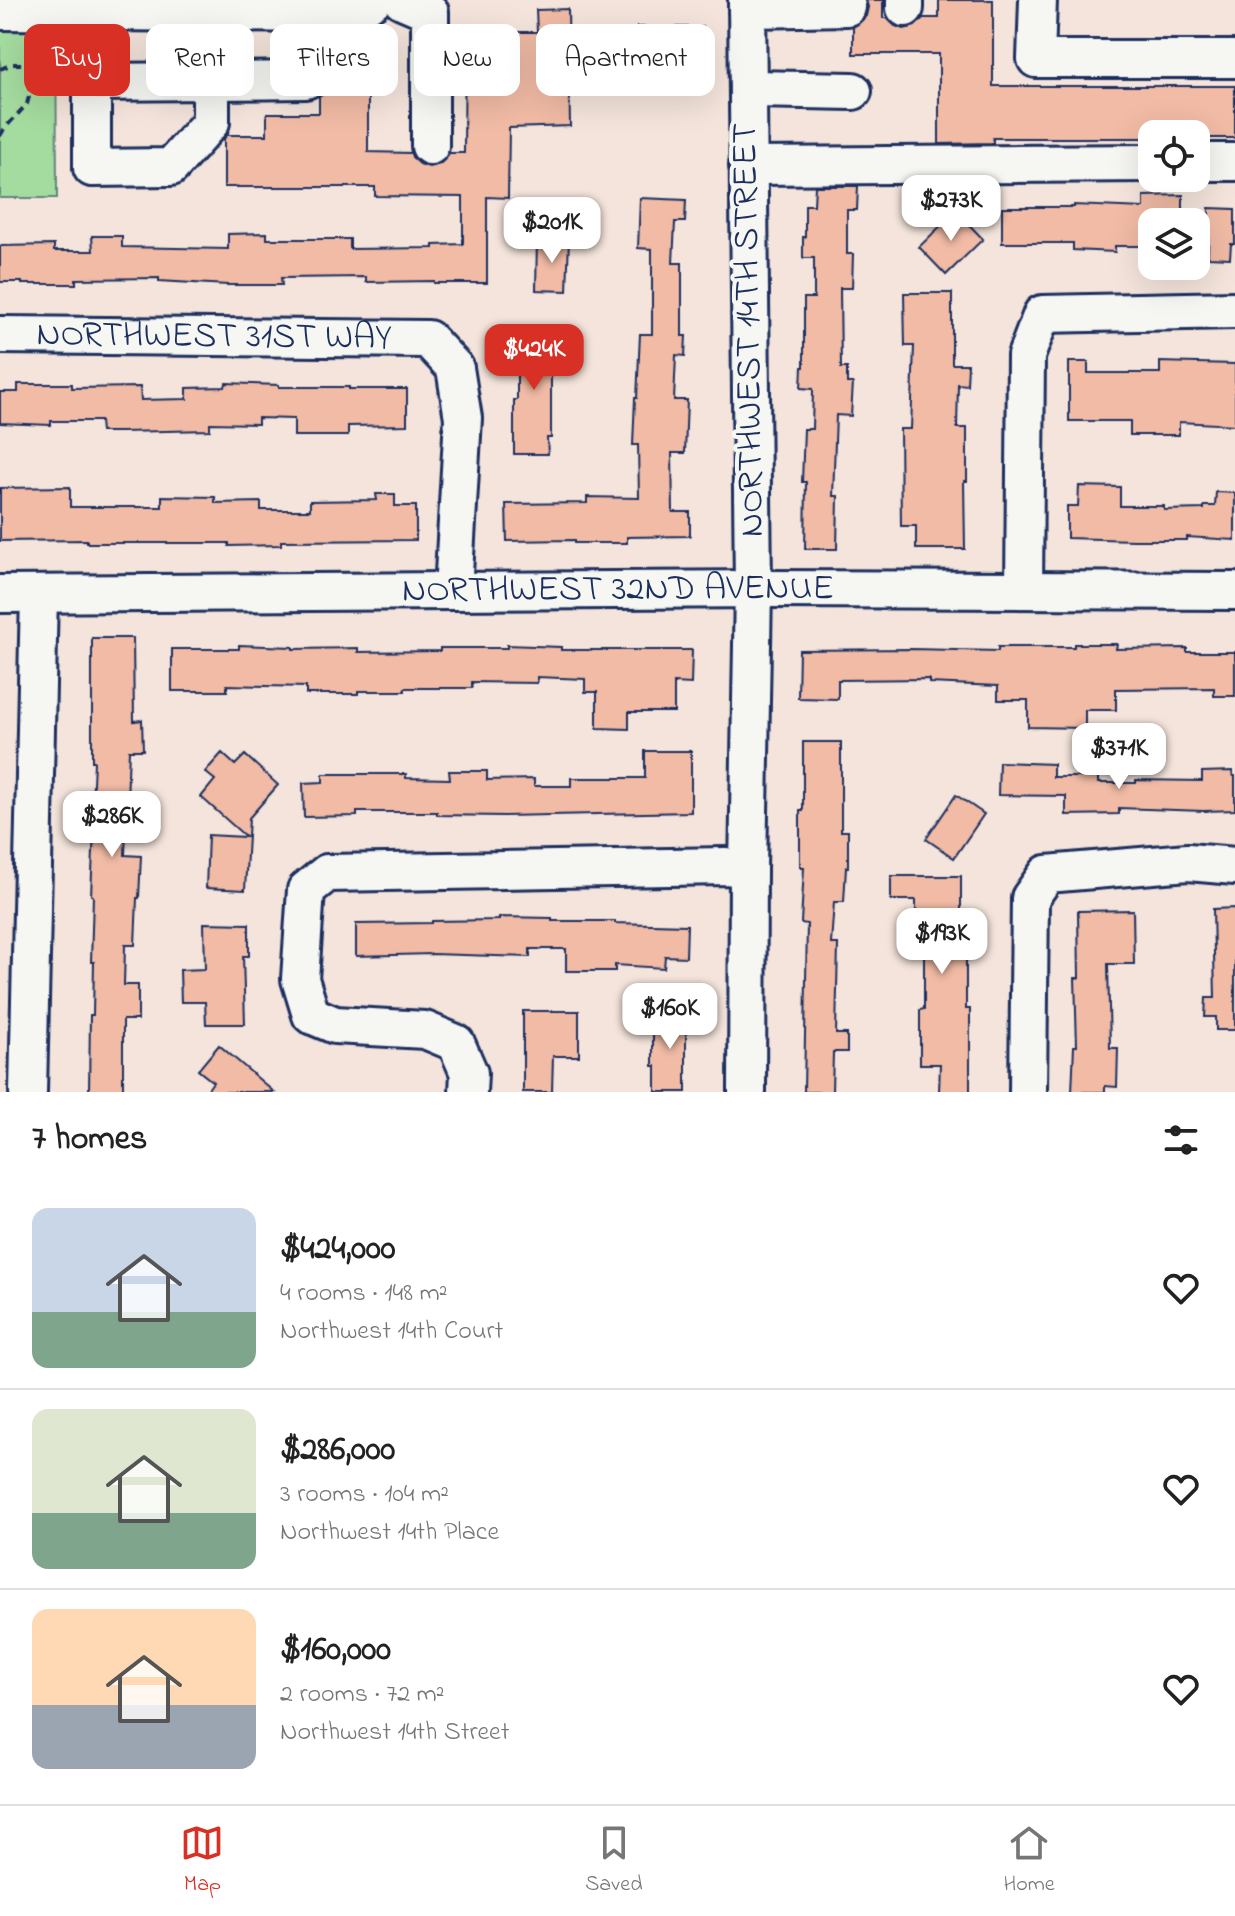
<!DOCTYPE html>
<html lang="en">
<head>
<meta charset="utf-8">
<style>
  :root { --surface:#fff; --page:#f2f2f2; --text:#222; --muted:#767676; --line:#e0e0e0; --accent:#d93025 }
  body { margin:0; font-family:"Indie Flower",sans-serif; background:var(--page); color:var(--text); height:100vh; display:flex; flex-direction:column; font-size:30px; white-space:nowrap }
  * { box-sizing:border-box; margin:0 }
  p { font-size:26px; color:var(--muted) }
  .icon { flex:none; width:44px; height:44px; fill:none; stroke:currentColor; stroke-width:2; stroke-linecap:round; stroke-linejoin:round }
  .map { position:relative; height:1092px; overflow:hidden }
  .details { display:flex; flex-direction:column; background:var(--surface); flex:1 }
  .details>* { flex:none }
  .top-card { position:absolute; left:24px; top:24px; width:800px; height:72px; display:flex; gap:16px }
  .buttons { position:absolute; left:1138px; top:120px; display:grid; gap:16px }
  .buttons a { display:grid; place-items:center; width:72px; height:72px; border-radius:16px; background:var(--surface); box-shadow:0 8px 32px #0002; font-size:40px }
  .price { position:absolute; translate:-50% -68px; padding:0 18px; border-radius:16px; background:#fff; color:#222; font-size:26px; line-height:52px; filter:drop-shadow(0 2px 4px #0008) }
  .price::after { content:''; position:absolute; left:50%; top:48px; width:24px; height:18px; margin-left:-12px; background:inherit; clip-path:polygon(0 0,100% 0,50% 100%) }
  .price.on { background:var(--accent); color:#fff }
  ul { padding:0; list-style:none }
  li { display:flex; align-items:center; gap:24px; height:200px; padding:0 32px }
  li+li { border-top:2px solid var(--line) }
  li span { display:grid; place-items:center; flex:none; width:224px; height:160px; border-radius:16px; color:#555 }
  li>.icon { margin-inline-start:auto }
  span .icon { width:96px; height:96px; fill:#fffc; stroke-width:1 }
  li b { font-size:34px }
  h2 { display:flex; justify-content:space-between; align-items:center; height:96px; padding:0 32px; font-size:34px }
  .chip { padding:0 28px; border-radius:16px; background:var(--surface); box-shadow:0 8px 32px #0002; font-size:28px; line-height:72px }
  .chip.on { background:var(--accent); color:#fff }
  .menu { display:flex; justify-content:space-around; align-items:center; height:112px; border-top:2px solid var(--line); background:var(--surface); font-size:22px; color:var(--muted) }
  .menu a { display:grid; justify-items:center; gap:4px }
  .menu .on { color:var(--accent) }
  .map>svg:first-child { display:block }
</style>
</head>
<body>
<div class="map">
<svg width="1235" height="1092" viewBox="0 0 1235 1092">
  <rect width="100%" height="100%" fill="#f4e4db"/>
  <filter id="ink" filterUnits="userSpaceOnUse"><feTurbulence type="fractalNoise" baseFrequency=".0125" numOctaves="2"/><feDisplacementMap in="SourceGraphic" scale="16" xChannelSelector="R" yChannelSelector="G"/><feConvolveMatrix kernelMatrix="1 2 1 2 8 2 1 2 1" color-interpolation-filters="sRGB"/></filter>
  <g filter="url(#ink)">
    <!-- green -->
    <polygon fill="#a4db9e" stroke="#60857e" stroke-width="2" points="0,0 56,0 57,198 0,198"/>
    <!-- building -->
    <g fill="#f1bba5" stroke="#1b2f5e" stroke-width="2">
      <polygon points="866,0 883,0 883,18 887,18 895,26 904,29 915,26 923,18 939,18 939,0 993,0 993,86 1235,86 1235,138 1196,138 1196,134 1152,134 1152,138 993,138 993,143 939,144 939,54 853,54 853,27 858,24 866,16 868,7"/>
      <polygon points="568,9 570,126 509,128 508,198 487,197 487,283 434,283 434,281 366,282 366,277 281,278 282,285 228,285 159,281 159,278 76,279 76,284 22,284 22,282 0,282 0,246 54,245 54,251 93,251 92,236 122,236 122,247 228,249 228,234 267,233 267,239 350,239 350,249 433,248 433,245 463,244 463,197 375,196 375,187 224,187 224,139 227,135 267,135 267,113 319,113 319,97 334,87 343,76 368,76 368,152 411,153 412,157 420,164 429,167 440,164 449,153 464,153 465,32 537,32 536,10"/>
      <polygon points="637,27 703,27 703,87 637,86"/>
      <polygon points="815,186 858,186 857,210 847,210 847,254 853,254 852,288 840,288 841,368 847,368 847,383 853,383 851,416 836,415 833,496 838,496 837,549 805,549 806,482 802,482 804,429 812,429 813,389 801,388 802,367 804,367 804,298 814,298 814,258 803,258 803,237 805,237 805,205 814,205"/>
      <polygon points="1183,195 1183,222 1152,222 1152,246 1115,246 1115,252 1073,250 1073,243 1002,243 1002,207 1074,207 1074,205 1144,208 1144,196"/>
      <polygon points="640,198 686,200 685,222 675,222 673,263 682,263 682,336 686,336 685,356 676,355 674,400 687,400 685,453 672,453 673,512 690,512 690,536 627,537 627,543 574,543 574,540 507,541 506,504 587,503 587,497 639,498 638,445 633,445 635,398 637,398 640,334 652,334 652,249 638,248"/>
      <polygon points="1209,208 1235,209 1235,244 1231,244 1230,258 1208,257"/>
      <polygon points="956,211 983,239 946,275 919,247"/>
      <polygon points="537,239 569,239 567,291 536,290"/>
      <polygon points="904,293 952,293 952,364 968,364 967,385 958,384 957,428 967,428 967,481 964,481 965,549 916,549 916,526 901,526 900,429 911,429 914,346 905,346"/>
      <polygon points="517,332 550,332 550,351 561,351 561,372 551,372 551,438 547,438 548,454 514,454 514,400 517,400"/>
      <polygon points="1069,362 1088,362 1088,373 1160,373 1160,362 1235,364 1235,425 1179,422 1179,435 1130,435 1130,421 1069,421"/>
      <polygon points="226,383 279,385 279,387 349,387 349,389 407,389 407,425 348,426 348,436 294,436 294,419 258,418 258,424 210,423 210,430 121,432 101,432 100,421 51,421 51,425 0,423 0,392 18,392 18,384 72,384 72,388 140,387 141,400 187,399 187,388 225,387"/>
      <polygon points="1079,486 1120,487 1120,506 1164,506 1164,510 1204,509 1204,506 1215,506 1216,492 1235,493 1235,540 1187,537 1187,540 1134,540 1067,538 1067,506 1078,506"/>
      <polygon points="70,487 70,507 162,507 162,496 215,497 215,503 261,502 261,510 310,510 310,501 377,500 376,494 395,494 395,506 416,506 416,540 281,541 281,545 229,546 229,543 87,543 87,540 0,541 0,488"/>
      <polygon points="92,638 133,638 134,721 142,720 143,750 129,750 125,855 141,856 139,898 137,898 135,945 125,945 124,985 138,985 138,1020 123,1020 123,1092 89,1092 90,1015 93,1015 94,962 91,962 93,896 91,895 94,829 91,829 94,761 92,761"/>
      <polygon points="1074,644 1117,644 1116,649 1187,648 1187,652 1235,652 1235,696 1214,696 1214,688 1116,689 1116,710 1085,710 1085,728 1028,727 1028,700 998,700 998,686 929,683 929,679 838,680 838,699 798,698 799,650 912,649 998,651 998,647 1074,647"/>
      <polygon points="239,645 293,647 293,649 358,648 358,652 440,651 440,648 507,648 507,645 561,647 561,650 692,650 691,684 674,683 674,712 629,712 629,729 597,728 597,692 585,692 585,679 537,677 537,683 472,682 472,688 405,688 405,691 358,691 358,694 306,694 306,687 227,685 227,691 172,691 172,649 239,649"/>
      <polygon points="803,742 841,742 841,831 848,831 848,867 846,867 844,902 834,902 831,944 838,944 836,1034 847,1034 847,1052 833,1052 832,1092 804,1092 807,924 801,923 804,867 800,867 800,811 803,811"/>
      <polygon points="645,751 691,751 691,812 504,816 437,815 437,812 357,812 357,816 304,817 303,783 323,782 323,774 406,774 406,778 450,779 449,771 487,771 487,780 534,779 534,786 571,786 571,778 645,778"/>
      <polygon points="222,753 235,765 245,755 278,785 249,818 245,890 206,888 208,835 246,837 201,797 215,780 205,772"/>
      <polygon points="999,762 1053,764 1053,777 1098,777 1098,783 1136,783 1136,780 1202,781 1202,772 1233,771 1233,776 1235,776 1235,810 1204,811 1119,808 1119,814 1066,815 1066,796 998,795"/>
      <polygon points="956,795 984,814 954,858 926,839"/>
      <polygon points="891,876 961,876 961,944 966,944 966,1009 970,1009 970,1092 939,1092 940,1064 920,1064 920,1010 924,1009 924,929 916,929 916,900 891,900"/>
      <polygon points="1235,908 1235,1030 1216,1030 1216,1017 1205,1017 1206,998 1215,998 1213,909"/>
      <polygon points="1133,910 1134,964 1108,964 1110,1048 1118,1048 1117,1087 1105,1086 1105,1092 1072,1092 1074,1046 1077,1046 1075,978 1079,978 1078,911"/>
      <polygon points="499,917 552,918 552,921 615,921 615,923 687,925 686,957 665,956 664,968 615,965 615,971 566,971 566,949 530,949 530,957 432,954 356,956 356,924 432,923 432,921 499,920"/>
      <polygon points="204,923 249,924 249,956 243,956 245,1024 206,1024 205,1002 181,1002 180,970 205,969"/>
      <polygon points="523,1011 579,1011 579,1056 553,1056 552,1092 523,1092"/>
      <polygon points="653,1011 686,1011 686,1092 656,1092 656,1066 653,1066"/>
      <polygon points="219,1045 274,1092 206,1092 213,1082 198,1070"/>
    </g>
    <g fill="none" stroke-linecap="round" stroke-linejoin="round">
      <defs>
        <g id="minor">
          <polyline points="402,0 430,12 430,146"/>
          <polyline points="1038,0 1036,59 1235,59"/>
          <polyline points="905,8 905,0"/>
          <polyline points="747,9 847,7"/>
          <polyline points="0,11 332,14 360,9 373,0"/>
          <polyline points="211,81 306,80 323,70 331,46 332,14"/>
          <polyline points="92,82 211,81 211,122 171,167 92,168 92,12"/>
          <polyline points="748,89 853,91"/>
          <polyline points="1196,162 1235,162"/>
          <polyline points="748,166 1152,163"/>
          <path id="s1" d="M0,335L428,339L455,368L463,418L453,591"/>
          <polyline points="1024,590 1026,356 1042,314 1235,310"/>
          <path id="s2" d="M0,594L768,589L1235,591"/>
          <polyline points="28,1092 39,594"/>
          <polyline points="468,1092 469,1073 456,1043 425,1030 335,1025 311,1015 300,979 306,890 327,873 726,866 748,869"/>
          <polyline points="747,1092 748,869 753,589 747,0"/>
          <polyline points="1028,1092 1030,898 1047,874 1188,862 1235,866"/>
        </g>
      </defs>
      <!-- minor casing -->
      <use href="#minor" stroke="#1b2f5e" stroke-width="42"/>
      <!-- path -->
      <g stroke="#1b2f5e" stroke-width="4" stroke-dasharray="8 6" stroke-linecap="butt">
        <polyline points="0,69 13,64 29,64"/>
        <polyline points="0,136 4,129 27,104 30,93 27,72 36,39"/>
      </g>
      <!-- minor -->
      <use href="#minor" stroke="#f6f6f2" stroke-width="36"/>
    </g>
  </g>
  <g text-anchor="middle" dominant-baseline="central" stroke-width="8" stroke-linejoin="round" paint-order="stroke">
    <!-- street labels -->
    <g font-size="36" fill="#1b2f5e" stroke="#f6f6f2">
      <text transform="translate(750 330) rotate(-91)">NORTHWEST 14TH STREET</text>
      <text stroke="none"><textPath href="#s1" startOffset="214">NORTHWEST 31ST WAY</textPath></text>
      <text stroke="none"><textPath href="#s2" startOffset="618">NORTHWEST 32ND AVENUE</textPath></text>
    </g>
  </g>
</svg>
<div class="buttons">
<a><svg class="icon" aria-label="locate" viewBox="0 0 24 24"><circle cx="12" cy="12" r="6"/><path d="M12 2v4M12 18v4M2 12h4M18 12h4"/></svg></a>
<a><svg class="icon" aria-label="layers" viewBox="0 0 24 24"><path d="M12 4l9 5-9 5-9-5zM3 14l9 5 9-5"/></svg></a>
</div>
<b class="price" style="left:951px;top:243px">$273K</b>
<b class="price" style="left:552px;top:265px">$201K</b>
<b class="price on" style="left:534px;top:392px">$424K</b>
<b class="price" style="left:1119px;top:791px">$371K</b>
<b class="price" style="left:112px;top:859px">$286K</b>
<b class="price" style="left:942px;top:976px">$193K</b>
<b class="price" style="left:670px;top:1051px">$160K</b>
<div class="top-card">
<a class="chip on">Buy</a>
<a class="chip">Rent</a>
<a class="chip">Filters</a>
<a class="chip">New</a>
<a class="chip">Apartment</a>
</div>
</div>
<section class="details">
<h2>7 homes<svg class="icon" aria-label="filters" viewBox="0 0 24 24"><path d="M4 7h16M4 17h16"/><circle cx="9" cy="7" r="2"/><circle cx="15" cy="17" r="2"/></svg></h2>
<ul>
<li><span style="background:linear-gradient(#c9d6e8 65%,#7fa58c 0)"><svg class="icon" aria-label="home" viewBox="0 0 24 24"><path d="M3 11l9-7 9 7M6 9v11h12V9"/></svg></span><div><b>$424,000</b><p>4 rooms · 148 m²</p><p>Northwest 14th Court</p></div><svg class="icon" aria-label="heart" viewBox="0 0 24 24"><path d="M12 20l-8-8c-3-5 5-10 8-4 3-6 11-1 8 4z"/></svg></li>
<li><span style="background:linear-gradient(#dfe7d0 65%,#7fa58c 0)"><svg class="icon" aria-label="home" viewBox="0 0 24 24"><path d="M3 11l9-7 9 7M6 9v11h12V9"/></svg></span><div><b>$286,000</b><p>3 rooms · 104 m²</p><p>Northwest 14th Place</p></div><svg class="icon" aria-label="heart" viewBox="0 0 24 24"><path d="M12 20l-8-8c-3-5 5-10 8-4 3-6 11-1 8 4z"/></svg></li>
<li><span style="background:linear-gradient(#ffd9b3 60%,#9aa5b1 0)"><svg class="icon" aria-label="home" viewBox="0 0 24 24"><path d="M3 11l9-7 9 7M6 9v11h12V9"/></svg></span><div><b>$160,000</b><p>2 rooms · 72 m²</p><p>Northwest 14th Street</p></div><svg class="icon" aria-label="heart" viewBox="0 0 24 24"><path d="M12 20l-8-8c-3-5 5-10 8-4 3-6 11-1 8 4z"/></svg></li>
</ul>
</section>
<nav class="menu">
<a class="on"><svg class="icon" aria-label="map" viewBox="0 0 24 24"><path d="M3 6l6-2 6 2 6-2v14l-6 2-6-2-6 2zM9 4v14M15 6v14"/></svg>Map</a>
<a><svg class="icon" aria-label="saved" viewBox="0 0 24 24"><path d="M7 4h10v16l-5-4-5 4z"/></svg>Saved</a>
<a><svg class="icon" aria-label="home" viewBox="0 0 24 24"><path d="M3 11l9-7 9 7M6 9v11h12V9"/></svg>Home</a>
</nav>
</body>
</html>
